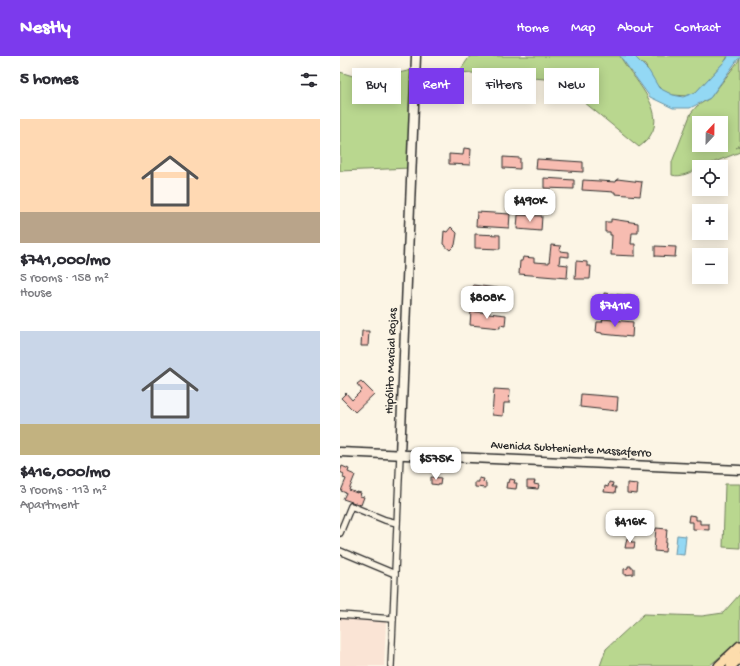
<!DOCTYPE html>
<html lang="en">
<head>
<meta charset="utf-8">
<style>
  :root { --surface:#fff; --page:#f7f7f7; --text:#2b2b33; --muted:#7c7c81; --accent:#7c3aed }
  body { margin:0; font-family:"Gochi Hand",sans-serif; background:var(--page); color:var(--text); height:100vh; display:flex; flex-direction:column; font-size:15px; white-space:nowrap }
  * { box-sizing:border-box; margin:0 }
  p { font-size:13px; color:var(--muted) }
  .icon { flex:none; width:22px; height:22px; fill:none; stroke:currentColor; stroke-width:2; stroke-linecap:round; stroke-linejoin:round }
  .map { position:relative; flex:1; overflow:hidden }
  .sheet { display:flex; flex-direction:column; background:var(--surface); width:340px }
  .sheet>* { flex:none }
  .hud { position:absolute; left:12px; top:12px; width:328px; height:36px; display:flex; gap:8px }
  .needle { width:26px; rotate:22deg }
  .tools { position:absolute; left:352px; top:60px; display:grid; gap:8px }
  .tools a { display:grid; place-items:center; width:36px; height:36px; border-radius:0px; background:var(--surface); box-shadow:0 2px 10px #0003; font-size:20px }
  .price { position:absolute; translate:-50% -34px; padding:0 9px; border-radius:8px; background:#fff; color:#222; font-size:13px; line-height:26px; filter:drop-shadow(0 1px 2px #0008) }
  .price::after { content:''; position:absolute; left:50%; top:24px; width:12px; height:9px; margin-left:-6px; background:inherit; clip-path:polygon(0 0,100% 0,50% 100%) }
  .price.selected { background:var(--accent); color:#fff }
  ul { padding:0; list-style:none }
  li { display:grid; align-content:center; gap:8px; height:212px; padding:0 20px }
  li span { display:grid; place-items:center; height:124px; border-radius:0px; color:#555 }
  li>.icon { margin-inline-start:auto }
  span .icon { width:72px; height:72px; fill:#fffc; stroke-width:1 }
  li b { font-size:17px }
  h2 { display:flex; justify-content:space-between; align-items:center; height:48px; padding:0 20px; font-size:17px }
  .pill { padding:0 14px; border-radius:0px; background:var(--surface); box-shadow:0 2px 10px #0003; font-size:14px; line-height:36px }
  .pill.selected { background:var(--accent); color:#fff }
  header { display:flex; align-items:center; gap:24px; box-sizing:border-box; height:56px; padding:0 20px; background:var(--accent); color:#fff }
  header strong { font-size:19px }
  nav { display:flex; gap:22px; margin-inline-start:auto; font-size:14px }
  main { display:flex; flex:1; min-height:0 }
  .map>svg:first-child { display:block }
</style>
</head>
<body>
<header>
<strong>Nestly</strong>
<nav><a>Home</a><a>Map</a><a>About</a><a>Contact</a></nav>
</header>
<main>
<section class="sheet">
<h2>5 homes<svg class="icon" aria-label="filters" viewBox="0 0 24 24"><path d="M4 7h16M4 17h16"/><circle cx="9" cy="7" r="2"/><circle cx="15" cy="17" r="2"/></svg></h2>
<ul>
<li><span style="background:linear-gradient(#ffd9b3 75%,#b9a48a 0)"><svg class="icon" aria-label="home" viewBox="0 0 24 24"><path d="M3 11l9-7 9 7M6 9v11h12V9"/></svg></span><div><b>$741,000/mo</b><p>5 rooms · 158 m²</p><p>House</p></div></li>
<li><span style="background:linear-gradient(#c9d6e8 75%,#c2b280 0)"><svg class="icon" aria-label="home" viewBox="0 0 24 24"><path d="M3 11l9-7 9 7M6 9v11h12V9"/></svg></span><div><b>$416,000/mo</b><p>3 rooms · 113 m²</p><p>Apartment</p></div></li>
</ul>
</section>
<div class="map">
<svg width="400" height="610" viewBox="0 0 400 610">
  <rect width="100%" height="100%" fill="#fcf5e5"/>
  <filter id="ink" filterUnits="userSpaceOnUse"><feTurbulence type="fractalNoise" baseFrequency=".025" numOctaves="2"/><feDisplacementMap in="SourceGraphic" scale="8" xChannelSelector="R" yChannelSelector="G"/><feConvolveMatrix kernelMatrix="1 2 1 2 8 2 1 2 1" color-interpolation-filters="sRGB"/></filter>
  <g filter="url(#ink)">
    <!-- built -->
    <polygon fill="#fae4d5" points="0,561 46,564 44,610 0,610"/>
    <!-- green -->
    <g fill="#b9d78f" stroke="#72815d" fill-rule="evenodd">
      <path d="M130,0H280C291,21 328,54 310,80C308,84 303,88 299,91L217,24L119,16Z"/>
      <polygon points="294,0 388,0 385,5 356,36 347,40 333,39 322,34 316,28 305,9 299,6"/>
      <path d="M400,3V89L396,92L400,89V96L362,111H359V112C351,116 341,122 332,119V106L351,57L357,50L370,42ZM359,67H381V89H359Z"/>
      <polygon points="77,13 70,112 0,115 0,16 16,21 21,25"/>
      <polygon points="385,428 400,428 400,492 383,491"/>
      <polygon points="400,538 400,584 369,610 260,610 266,593 304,558 362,560 383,557"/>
    </g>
    <!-- water -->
    <g fill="#93d8f4" stroke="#6993a4">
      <polygon points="280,0 294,0 309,15 319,32 333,39 343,41 356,36 387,3 388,0 400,0 400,3 398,3 370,42 350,52 333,52 310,41"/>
      <polygon points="337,479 346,480 344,499 335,498"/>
    </g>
    <!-- building -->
    <g fill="#f7bcb1" stroke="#2b2b2b">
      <polygon points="124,92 131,93 130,109 109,108 109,98 123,99"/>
      <polygon points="163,101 180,102 180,113 163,112"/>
      <polygon points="197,103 243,106 243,116 196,113"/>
      <polygon points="204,122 234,124 234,133 204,132"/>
      <polygon points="277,123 302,126 300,140 275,138 275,136 242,134 243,124 276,126"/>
      <polygon points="137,156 170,158 169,172 136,170"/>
      <polygon points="178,159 202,160 201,175 177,173"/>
      <polygon points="271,163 298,167 298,177 292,177 291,188 295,188 295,200 271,199 272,179 270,179 270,176 265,176 265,166 271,166"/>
      <polygon points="111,171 117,177 115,189 110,194 103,188 104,175 107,176"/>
      <polygon points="135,178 160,179 160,193 135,192"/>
      <polygon points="211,189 221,190 220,195 229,196 229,201 220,200 219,208 228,209 227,222 179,218 180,205 182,205 183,201 194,202 194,206 209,207"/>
      <polygon points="315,190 336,191 335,201 315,200"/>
      <polygon points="236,205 247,206 247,210 251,210 250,223 235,223"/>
      <polygon points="133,229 165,233 164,245 162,247 135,244 135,242 132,242"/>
      <polygon points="264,237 293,240 292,255 262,253 263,251 258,250 259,239 264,240"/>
      <polygon points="131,255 166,259 165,270 160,269 160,272 130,269"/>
      <polygon points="263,263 293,266 292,281 262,278 262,277 256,276 257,266 262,266"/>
      <polygon points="22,275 29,275 28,290 21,290"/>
      <polygon points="21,325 34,338 15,356 1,342 6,337 12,344 22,334 17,328"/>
      <polygon points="154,333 170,334 169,347 164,347 163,360 152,359"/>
      <polygon points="241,338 278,341 277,355 240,351"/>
      <polygon points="2,410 9,413 8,416 15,419 9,434 17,437 17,436 21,437 20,440 24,441 21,449 3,443 6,437 1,435 6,423 3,422 4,418 0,416"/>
      <polygon points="91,421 101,422 100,429 91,428"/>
      <polygon points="139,422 144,423 143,426 146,427 146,432 135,431 135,426 139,426"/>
      <polygon points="170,423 175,424 174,427 177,427 176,433 166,432 167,426 169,427"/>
      <polygon points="187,425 195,425 194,428 199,429 198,433 187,432"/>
      <polygon points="269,426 273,427 272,431 276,431 275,437 264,436 265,430 268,431"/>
      <polygon points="287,427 298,428 297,438 287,437"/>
      <polygon points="349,459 356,460 356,464 360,464 360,468 369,468 369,474 353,473 353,466 348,466"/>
      <polygon points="316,472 327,473 325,496 314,495"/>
      <polygon points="287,482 291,483 291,486 295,486 294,492 285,492"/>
      <polygon points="288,510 291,510 291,512 294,512 294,518 284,519 284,513 288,512"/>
    </g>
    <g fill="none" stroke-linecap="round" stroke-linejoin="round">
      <defs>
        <g id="street">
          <polyline points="0,477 11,450 45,464 57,467"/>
          <polyline points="0,495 55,518"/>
          <polyline points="0,559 53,563"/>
          <polyline points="51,610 60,399"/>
        </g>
        <g id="secondary">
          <polyline points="0,396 400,414"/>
          <polyline points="60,399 76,0"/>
        </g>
        <g id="primary">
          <polyline points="379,610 400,590"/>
          <polyline points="391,610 400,601"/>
        </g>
      </defs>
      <!-- street casing -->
      <use href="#street" stroke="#2b2b2b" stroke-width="8"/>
      <!-- secondary casing -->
      <use href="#secondary" stroke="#2b2b2b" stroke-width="11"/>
      <!-- primary casing -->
      <use href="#primary" stroke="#2b2b2b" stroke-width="12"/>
      <!-- street -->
      <use href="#street" stroke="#fcf5e5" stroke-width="5.5"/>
      <!-- secondary -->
      <use href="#secondary" stroke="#fcf5e5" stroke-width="8"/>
      <!-- primary -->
      <use href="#primary" stroke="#fcdcac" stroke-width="9"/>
    </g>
  </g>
  <g text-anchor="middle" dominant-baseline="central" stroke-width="3.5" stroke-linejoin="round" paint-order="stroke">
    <!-- street labels -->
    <g font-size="12" fill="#2b2b2b" stroke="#fcf5e5">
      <text transform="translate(52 305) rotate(-88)">Hipólito Marcial Rojas</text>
      <text transform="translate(231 394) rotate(3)">Avenida Subteniente Massaferro</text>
    </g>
  </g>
</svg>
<div class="tools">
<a><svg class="needle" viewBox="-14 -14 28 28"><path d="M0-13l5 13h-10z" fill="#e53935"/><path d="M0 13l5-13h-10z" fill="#7c7c81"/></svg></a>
<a><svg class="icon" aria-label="locate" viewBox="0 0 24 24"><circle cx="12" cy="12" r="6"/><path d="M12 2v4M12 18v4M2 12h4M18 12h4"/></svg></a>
<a>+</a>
<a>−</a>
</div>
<b class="price" style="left:190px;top:167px">$490K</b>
<b class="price" style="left:147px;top:264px">$808K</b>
<b class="price selected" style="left:275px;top:272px">$741K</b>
<b class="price" style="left:96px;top:425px">$575K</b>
<b class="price" style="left:290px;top:488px">$416K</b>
<div class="hud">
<a class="pill">Buy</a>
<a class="pill selected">Rent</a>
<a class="pill">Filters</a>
<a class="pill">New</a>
</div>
</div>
</main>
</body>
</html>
